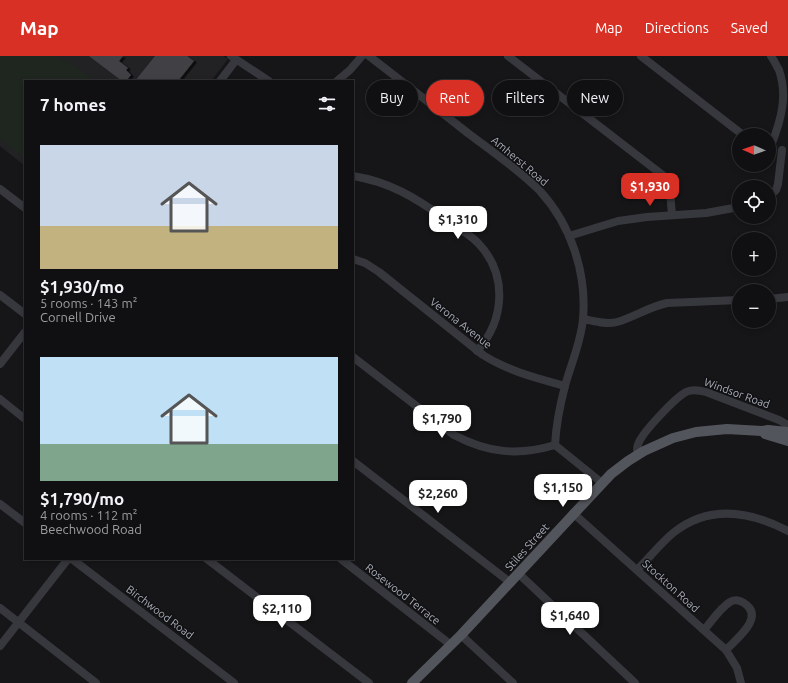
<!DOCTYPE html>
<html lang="en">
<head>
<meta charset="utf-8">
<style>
  :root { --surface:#101012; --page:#19191b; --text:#f1f3f6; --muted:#9c9d9f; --line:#303032; --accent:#d93025 }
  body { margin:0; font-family:Ubuntu,sans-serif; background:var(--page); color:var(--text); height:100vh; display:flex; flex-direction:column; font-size:15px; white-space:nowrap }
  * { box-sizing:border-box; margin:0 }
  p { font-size:13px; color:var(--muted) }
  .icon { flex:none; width:22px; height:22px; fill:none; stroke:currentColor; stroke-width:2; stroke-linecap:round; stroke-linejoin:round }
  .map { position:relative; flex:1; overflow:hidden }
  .details { position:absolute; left:24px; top:24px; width:330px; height:480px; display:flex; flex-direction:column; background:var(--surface); border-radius:0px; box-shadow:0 2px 6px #0003,0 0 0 1px var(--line) }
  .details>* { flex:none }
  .banner { position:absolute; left:366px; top:24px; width:362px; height:36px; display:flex; gap:8px }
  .needle { width:26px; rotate:272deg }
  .controls { position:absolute; left:732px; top:72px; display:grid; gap:8px }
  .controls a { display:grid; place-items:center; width:44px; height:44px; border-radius:50%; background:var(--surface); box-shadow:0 2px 6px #0003,0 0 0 1px var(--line); font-size:20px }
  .price { position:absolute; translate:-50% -34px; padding:0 9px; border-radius:8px; background:#fff; color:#222; font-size:13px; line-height:26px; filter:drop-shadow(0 1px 2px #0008) }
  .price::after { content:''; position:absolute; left:50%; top:24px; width:12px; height:9px; margin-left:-6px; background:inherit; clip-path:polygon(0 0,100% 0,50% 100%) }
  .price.selected { background:var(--accent); color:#fff }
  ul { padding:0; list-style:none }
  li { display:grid; align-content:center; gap:8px; height:212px; padding:0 16px }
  li span { display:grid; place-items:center; height:124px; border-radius:0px; color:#555 }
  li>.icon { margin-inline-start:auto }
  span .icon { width:72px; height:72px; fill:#fffc; stroke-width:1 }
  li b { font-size:17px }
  h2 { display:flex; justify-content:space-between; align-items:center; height:48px; padding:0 16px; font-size:17px }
  .chip { padding:0 14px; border-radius:18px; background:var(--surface); box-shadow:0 2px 6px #0003,0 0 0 1px var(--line); font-size:14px; line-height:36px }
  .chip.selected { background:var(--accent); color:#fff }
  header { display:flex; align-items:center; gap:24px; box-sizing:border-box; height:56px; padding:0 20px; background:var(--accent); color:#fff }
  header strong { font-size:19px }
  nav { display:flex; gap:22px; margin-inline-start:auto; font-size:14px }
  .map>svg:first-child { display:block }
</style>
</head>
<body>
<header>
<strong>Map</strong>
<nav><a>Map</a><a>Directions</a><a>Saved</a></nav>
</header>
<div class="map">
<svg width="788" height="627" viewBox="0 0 788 627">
  <defs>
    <filter id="shadow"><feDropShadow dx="3" dy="1.5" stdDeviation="0" flood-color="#0009"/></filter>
  </defs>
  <rect width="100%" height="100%" fill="#161618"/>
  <!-- built -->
  <polygon fill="#222225" points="0,0 223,0 228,3 211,25 25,25 25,110 0,90"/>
  <!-- green -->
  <polygon fill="#1e261f" points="0,0 57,0 68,8 70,6 95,25 25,25 25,102 0,83"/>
  <!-- building -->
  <g fill="#404145" filter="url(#shadow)">
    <polygon points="89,0 123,0 119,5 128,12 126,14 131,19 126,25 122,25"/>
    <polygon points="155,0 187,0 194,5 178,25 135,25"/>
  </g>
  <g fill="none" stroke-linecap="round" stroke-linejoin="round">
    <!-- minor -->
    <g stroke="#37383d" stroke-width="8">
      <polyline points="231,0 269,25"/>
      <path d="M369,0C403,26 436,52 469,78C493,96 519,114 540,135C571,169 587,217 583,263C581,286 571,308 565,330C560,349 556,370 555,389"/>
      <polyline points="508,0 669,124 672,159"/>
      <polyline points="641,0 743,79"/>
      <path d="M771,0C774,4 776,9 779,14C788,40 781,64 771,90"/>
      <polyline points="220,25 236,4"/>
      <polyline points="337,25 350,14 362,0"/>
      <path d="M353,120C390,126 414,141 444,162C455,170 469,177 478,187C508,218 505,264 477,295"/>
      <polyline points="0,133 25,152"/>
      <polyline points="769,141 776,134 778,128 782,94"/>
      <polyline points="569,180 618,165 647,161 706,157 739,151"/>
      <path d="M353,203L365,207L379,216L483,299C508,315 536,322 565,330"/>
      <polyline points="0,239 25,258"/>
      <polyline points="769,243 788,241"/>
      <path d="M583,263C594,265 606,269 617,266C634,261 649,251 667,247L739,244"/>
      <path d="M353,301L454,379C488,397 518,400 555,389"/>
      <polyline points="0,308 25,276"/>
      <polyline points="0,343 25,363"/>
      <polyline points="555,389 602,427"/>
      <path d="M638,398C636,393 637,390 639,386C644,375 675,342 686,336C692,333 699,334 706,336L779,364L788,369"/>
      <polyline points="353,405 511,527"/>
      <polyline points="0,448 25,467"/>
      <polyline points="573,457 726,594 737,612 741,627"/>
      <polyline points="72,503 234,627"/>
      <polyline points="207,503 369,627"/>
      <polyline points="341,503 451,589"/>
      <path d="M637,514C649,502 660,488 673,477C709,448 750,455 788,475"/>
      <polyline points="519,518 635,627"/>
      <polyline points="0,552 96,627"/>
      <path d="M704,574C712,565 720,552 730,546C734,543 740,544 744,547C766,561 736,583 726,594"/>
      <polyline points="461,579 513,627"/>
      <polyline points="0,590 68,503"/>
    </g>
    <!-- major -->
    <g stroke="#53555c" stroke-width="10">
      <polyline points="765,378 788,385"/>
      <polyline points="412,627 461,579 611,418 628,405 644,395 673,382 696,376 727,373 762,375 768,374 788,376"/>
    </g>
  </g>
  <g text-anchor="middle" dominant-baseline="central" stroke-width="3" stroke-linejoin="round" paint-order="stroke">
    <!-- street labels -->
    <g font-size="11" fill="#a8adb8" stroke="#111113">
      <text transform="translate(520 105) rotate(40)">Amherst Road</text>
      <text transform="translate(461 267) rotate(38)">Verona Avenue</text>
      <text transform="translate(737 337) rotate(20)">Windsor Road</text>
      <text transform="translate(527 491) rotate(-48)">Stiles Street</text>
      <text transform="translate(671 530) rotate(42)">Stockton Road</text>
      <text transform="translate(403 538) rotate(38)">Rosewood Terrace</text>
      <text transform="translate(160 556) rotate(37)">Birchwood Road</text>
    </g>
  </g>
</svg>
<div class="controls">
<a><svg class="needle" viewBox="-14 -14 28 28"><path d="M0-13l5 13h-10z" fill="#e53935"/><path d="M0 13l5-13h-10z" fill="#9c9d9f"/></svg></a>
<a><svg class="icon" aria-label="locate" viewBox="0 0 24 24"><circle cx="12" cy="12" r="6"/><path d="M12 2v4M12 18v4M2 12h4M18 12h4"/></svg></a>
<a>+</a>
<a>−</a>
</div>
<b class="price selected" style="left:650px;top:151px">$1,930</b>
<b class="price" style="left:458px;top:184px">$1,310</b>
<b class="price" style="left:442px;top:383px">$1,790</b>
<b class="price" style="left:563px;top:452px">$1,150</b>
<b class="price" style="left:438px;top:458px">$2,260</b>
<b class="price" style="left:282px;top:573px">$2,110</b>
<b class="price" style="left:570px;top:580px">$1,640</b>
<div class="banner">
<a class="chip">Buy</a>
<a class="chip selected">Rent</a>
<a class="chip">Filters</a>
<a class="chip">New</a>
</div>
<section class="details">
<h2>7 homes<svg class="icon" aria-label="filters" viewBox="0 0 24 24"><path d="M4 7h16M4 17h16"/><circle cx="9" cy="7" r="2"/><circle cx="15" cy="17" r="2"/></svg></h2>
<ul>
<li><span style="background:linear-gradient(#c9d6e8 65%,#c2b280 0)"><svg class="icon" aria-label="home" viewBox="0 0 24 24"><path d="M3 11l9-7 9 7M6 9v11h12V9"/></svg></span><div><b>$1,930/mo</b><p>5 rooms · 143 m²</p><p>Cornell Drive</p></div></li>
<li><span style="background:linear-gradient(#bfe0f5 70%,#7fa58c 0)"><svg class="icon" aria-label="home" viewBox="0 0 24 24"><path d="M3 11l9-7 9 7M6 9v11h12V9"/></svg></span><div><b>$1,790/mo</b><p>4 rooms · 112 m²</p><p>Beechwood Road</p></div></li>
</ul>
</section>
</div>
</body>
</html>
